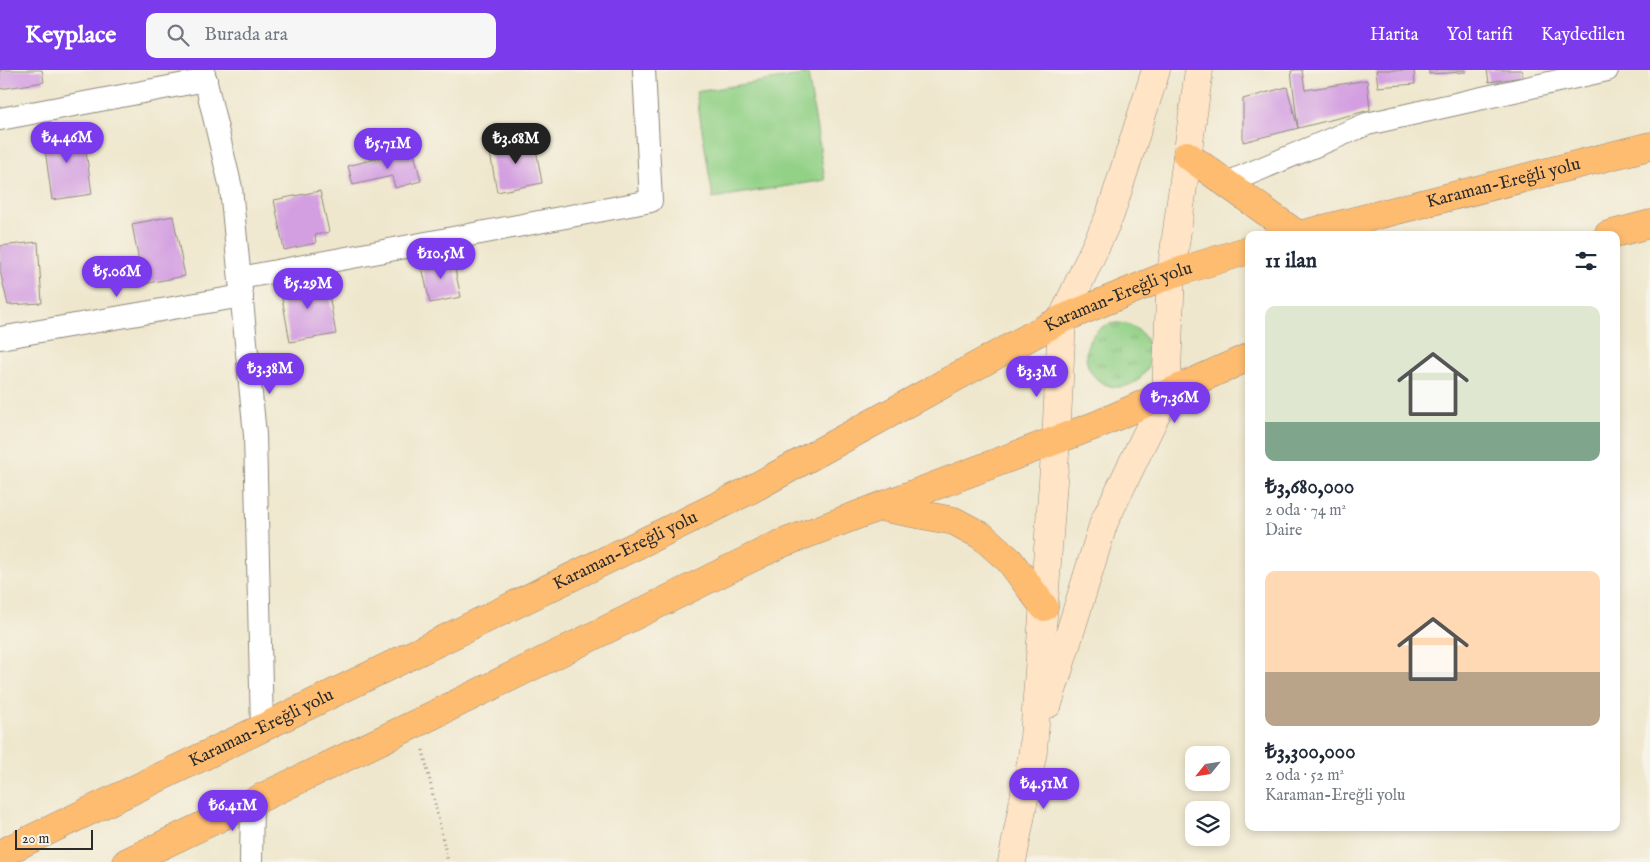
<!DOCTYPE html>
<html lang="tr">
<head>
<meta charset="utf-8">
<style>
  :root { --surface:#fff; --page:#f6f6f7; --text:#1f2937; --muted:#747a83; --accent:#7c3aed }
  body { margin:0; font-family:"IM FELL English",serif; background:var(--page); color:var(--text); height:100vh; display:flex; flex-direction:column; font-size:19px; white-space:nowrap }
  * { box-sizing:border-box; margin:0 }
  p { font-size:16px; color:var(--muted) }
  .icon { flex:none; width:28px; height:28px; fill:none; stroke:currentColor; stroke-width:2; stroke-linecap:round; stroke-linejoin:round }
  .map { position:relative; flex:1; overflow:hidden }
  .details { position:absolute; left:1245px; top:161px; width:375px; height:600px; display:flex; flex-direction:column; background:var(--surface); border-radius:10px; box-shadow:0 2px 8px #0003 }
  .details>* { flex:none }
  .needle { width:32px; rotate:240deg }
  .buttons { position:absolute; left:1185px; top:676px; display:grid; gap:10px }
  .buttons a { display:grid; place-items:center; width:45px; height:45px; border-radius:10px; background:var(--surface); box-shadow:0 2px 8px #0003; font-size:25px }
  .scale { position:absolute; left:15px; bottom:12px; width:78px; box-sizing:border-box; padding-left:5px; border:2px solid #2b2b2b; border-top:0; font-size:14px; line-height:18px; white-space:nowrap; color:#2b2b2b; -webkit-text-stroke:4px #f7f3e8; paint-order:stroke }
  .price { position:absolute; translate:-50% -42px; padding:0 11px; border-radius:18px; background:var(--accent); color:#fff; font-size:16px; line-height:32px; filter:drop-shadow(0 1px 2px #0008) }
  .price::after { content:''; position:absolute; left:50%; top:30px; width:15px; height:11px; margin-left:-8px; background:inherit; clip-path:polygon(0 0,100% 0,50% 100%) }
  .price.current { background:#222; color:#fff }
  ul { padding:0; list-style:none }
  li { display:grid; align-content:center; gap:10px; height:265px; padding:0 20px }
  li span { display:grid; place-items:center; height:155px; border-radius:10px; color:#555 }
  li>.icon { margin-inline-start:auto }
  span .icon { width:90px; height:90px; fill:#fffc; stroke-width:1 }
  li b { font-size:21px }
  h2 { display:flex; justify-content:space-between; align-items:center; height:60px; padding:0 20px; font-size:21px }
  header { display:flex; align-items:center; gap:30px; box-sizing:border-box; height:70px; padding:0 25px; background:var(--accent); color:#fff }
  header strong { font-size:24px }
  nav { display:flex; gap:28px; margin-inline-start:auto; font-size:18px }
  .search { width:350px; height:45px; background:var(--page); display:flex; align-items:center; gap:12px; box-sizing:border-box; padding:0 18px; border-radius:10px; color:var(--muted); font-size:19px }
  .map>svg:first-child { display:block }
</style>
</head>
<body>
<header>
<strong>Keyplace</strong>
<div class="search"><svg class="icon" aria-label="search" viewBox="0 0 24 24"><circle cx="10" cy="10" r="6"/><path d="M15 15l6 6"/></svg>Burada ara</div>
<nav><a>Harita</a><a>Yol tarifi</a><a>Kaydedilen</a></nav>
</header>
<div class="map">
<svg width="1650" height="792" viewBox="0 0 1650 792">
  <defs>
    <pattern id="grass-tufts" width="24" height="20" patternUnits="userSpaceOnUse" patternTransform="scale(1.25)"><rect width="24" height="20" fill="#93d187"/><path d="M3 7l-1-3M5 7V3M7 7l1-3M15 17l-1-3M17 17v-4M19 17l1-3" fill="none" stroke="#78aa6f"/></pattern>
  </defs>
  <rect width="100%" height="100%" fill="#f7f3e8"/>
  <filter id="ink" filterUnits="userSpaceOnUse"><feTurbulence type="fractalNoise" baseFrequency=".02" numOctaves="2"/><feDisplacementMap in="SourceGraphic" scale="10" xChannelSelector="R" yChannelSelector="G"/><feConvolveMatrix kernelMatrix="1 2 1 2 8 2 1 2 1" color-interpolation-filters="sRGB"/></filter>
  <filter id="wash" filterUnits="userSpaceOnUse"><feTurbulence type="fractalNoise" baseFrequency=".0096" numOctaves="4" result="noise"/><feDisplacementMap in="SourceGraphic" scale="20" xChannelSelector="R" yChannelSelector="G"/><feGaussianBlur stdDeviation="1.12" result="paint"/><feColorMatrix in="noise" values="0 0 0 0 0 0 0 0 0 0 0 0 0 0 0 0 0 1.4 0 .05"/><feComposite in="paint" operator="in"/></filter>
  <g filter="url(#wash)">
    <rect width="100%" height="100%" fill="#efe7cd"/>
    <!-- grass -->
    <circle fill="url(#grass-tufts)" stroke="#5f7e59" cx="1118" cy="285" r="32"/>
    <!-- pitch -->
    <polygon fill="#93d187" stroke="#5f7e59" points="808,4 825,110 713,128 696,22"/>
    <g id="blocks">
      <!-- building -->
      <g fill="#d39fe1">
        <polygon points="0,0 42,0 44,12 0,19"/>
        <polygon points="1295,0 1302,0 1305,20 1367,10 1370,40 1243,72 1243,29 1287,17 1298,58 1291,1"/>
        <polygon points="1376,0 1414,0 1415,14 1378,17"/>
        <polygon points="1429,0 1466,0 1466,2 1429,4"/>
        <polygon points="1487,0 1522,0 1523,7 1489,12"/>
        <polygon points="83,59 92,124 52,130 43,65"/>
        <polygon points="534,68 542,113 497,122 489,77"/>
        <polygon points="413,79 421,111 395,118 392,106 353,115 348,96"/>
        <polygon points="320,121 329,162 315,165 316,173 284,180 274,130"/>
        <polygon points="173,146 185,206 143,214 132,154"/>
        <polygon points="38,172 42,233 8,235 0,201 0,176"/>
        <polygon points="452,186 461,227 430,233 421,192"/>
        <polygon points="326,208 336,264 290,272 280,217"/>
      </g>
    </g>
  </g>
  <g filter="url(#ink)">
    <use href="#blocks" fill-opacity="0" stroke="#8d897c" stroke-width="1"/>
    <g fill="none" stroke-linecap="round" stroke-linejoin="round">
      <defs>
        <g id="minor">
          <polyline points="203,0 231,118 255,365 262,658"/>
          <polyline points="0,49 206,10"/>
          <polyline points="1227,113 1367,54 1607,0"/>
          <polyline points="240,208 651,131 644,0"/>
          <polyline points="0,268 242,226"/>
          <polyline points="251,792 252,732"/>
        </g>
        <g id="secondary">
          <polyline points="1048,634 1104,452 1166,324 1171,204 1199,0"/>
          <polyline points="1012,792 1033,681 1056,371 1062,249 1110,145 1156,0"/>
        </g>
        <g id="trunk">
          <polyline points="1187,85 1298,165"/>
          <path id="s1" d="M1299,165L1650,76"/>
          <polyline points="1608,165 1650,154"/>
          <polyline points="880,437 954,451 982,466 1010,491 1044,537"/>
          <path id="s2" d="M0,784L262,658L748,421L1062,249L1171,204L1249,180"/>
          <polyline points="127,792 417,653 778,475 1099,354 1249,287"/>
        </g>
      </defs>
      <!-- minor casing -->
      <use href="#minor" stroke="#8d897c" stroke-width="24"/>
      <!-- secondary casing -->
      <use href="#secondary" stroke="#8d897c" stroke-width="29"/>
      <!-- trunk casing -->
      <use href="#trunk" stroke="#8d897c" stroke-width="29"/>
      <!-- path -->
      <polyline stroke="#8d897c" stroke-width="3" stroke-dasharray="1 4" stroke-linecap="butt" points="423,680 448,792"/>
      <!-- minor -->
      <use href="#minor" stroke="#fff" stroke-width="22"/>
      <!-- secondary -->
      <use href="#secondary" stroke="#ffe4c6" stroke-width="28"/>
      <!-- trunk -->
      <use href="#trunk" stroke="#febc71" stroke-width="28"/>
    </g>
  </g>
  <g text-anchor="middle" dominant-baseline="central" stroke-width="4" stroke-linejoin="round" paint-order="stroke">
    <!-- street labels -->
    <g font-size="18" fill="#2b2b2b" stroke="#f7f3e8">
      <text stroke="none"><textPath href="#s1" startOffset="211">Karaman-Ereğli yolu</textPath></text>
      <text stroke="none"><textPath href="#s2" startOffset="1250">Karaman-Ereğli yolu</textPath></text>
      <text stroke="none"><textPath href="#s2" startOffset="695">Karaman-Ereğli yolu</textPath></text>
      <text stroke="none"><textPath href="#s2" startOffset="290">Karaman-Ereğli yolu</textPath></text>
    </g>
  </g>
</svg>
<div class="buttons">
<a><svg class="needle" viewBox="-14 -14 28 28"><path d="M0-13l5 13h-10z" fill="#e53935"/><path d="M0 13l5-13h-10z" fill="#747a83"/></svg></a>
<a><svg class="icon" aria-label="layers" viewBox="0 0 24 24"><path d="M12 4l9 5-9 5-9-5zM3 14l9 5 9-5"/></svg></a>
</div>
<div class="scale">20 m</div>
<b class="price" style="left:67px;top:94px">₺4.46M</b>
<b class="price current" style="left:516px;top:95px">₺3.68M</b>
<b class="price" style="left:388px;top:100px">₺5.71M</b>
<b class="price" style="left:441px;top:210px">₺10.5M</b>
<b class="price" style="left:117px;top:228px">₺5.06M</b>
<b class="price" style="left:308px;top:240px">₺5.29M</b>
<b class="price" style="left:270px;top:325px">₺3.38M</b>
<b class="price" style="left:1037px;top:328px">₺3.3M</b>
<b class="price" style="left:1175px;top:354px">₺7.36M</b>
<b class="price" style="left:1044px;top:740px">₺4.51M</b>
<b class="price" style="left:233px;top:762px">₺6.41M</b>
<section class="details">
<h2>11 ilan<svg class="icon" aria-label="filters" viewBox="0 0 24 24"><path d="M4 7h16M4 17h16"/><circle cx="9" cy="7" r="2"/><circle cx="15" cy="17" r="2"/></svg></h2>
<ul>
<li><span style="background:linear-gradient(#dfe7d0 75%,#7fa58c 0)"><svg class="icon" aria-label="home" viewBox="0 0 24 24"><path d="M3 11l9-7 9 7M6 9v11h12V9"/></svg></span><div><b>₺3,680,000</b><p>2 oda · 74 m²</p><p>Daire</p></div></li>
<li><span style="background:linear-gradient(#ffd9b3 65%,#b9a48a 0)"><svg class="icon" aria-label="home" viewBox="0 0 24 24"><path d="M3 11l9-7 9 7M6 9v11h12V9"/></svg></span><div><b>₺3,300,000</b><p>2 oda · 52 m²</p><p>Karaman-Ereğli yolu</p></div></li>
</ul>
</section>
</div>
</body>
</html>
